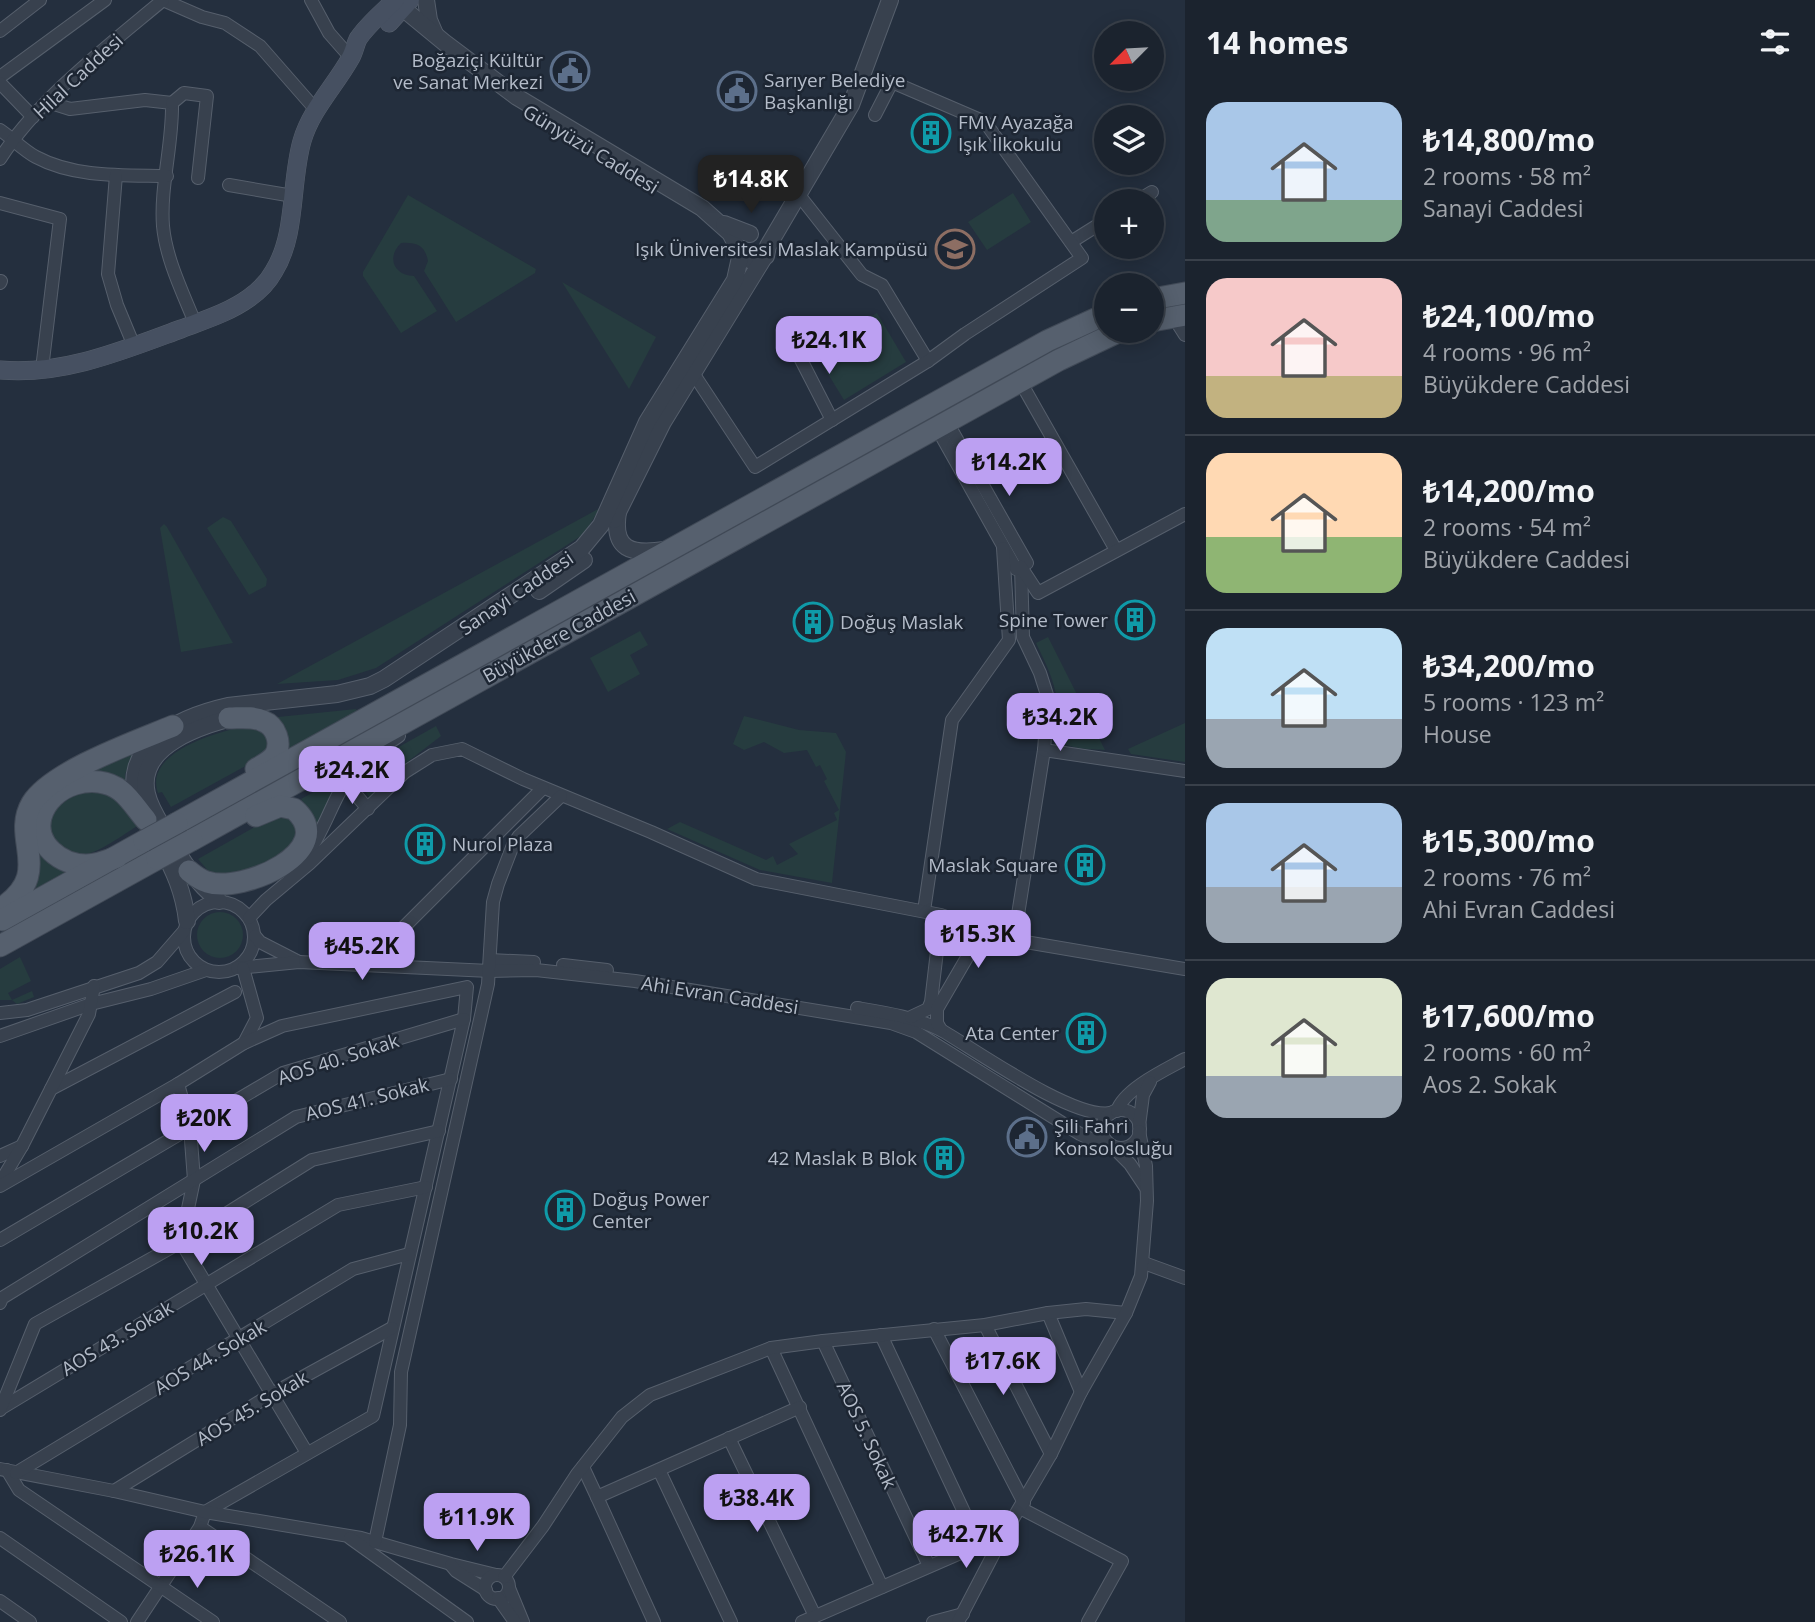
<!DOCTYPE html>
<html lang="en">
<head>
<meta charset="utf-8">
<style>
  :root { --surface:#1b232e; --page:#282f3a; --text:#f1f3f6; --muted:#a0a4aa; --line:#39404a; --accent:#bca0f2 }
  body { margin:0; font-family:"Open Sans",sans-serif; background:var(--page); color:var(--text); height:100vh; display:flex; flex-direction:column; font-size:26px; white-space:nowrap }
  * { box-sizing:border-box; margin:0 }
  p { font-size:23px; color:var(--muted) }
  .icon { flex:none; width:38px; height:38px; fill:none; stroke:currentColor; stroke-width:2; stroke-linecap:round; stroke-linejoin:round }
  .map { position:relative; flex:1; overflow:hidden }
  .drawer { display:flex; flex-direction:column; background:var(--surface); width:630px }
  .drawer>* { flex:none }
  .needle { width:46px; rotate:246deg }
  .buttons { position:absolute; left:1094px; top:21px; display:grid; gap:14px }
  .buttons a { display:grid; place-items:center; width:70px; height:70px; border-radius:50%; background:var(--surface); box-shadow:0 4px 18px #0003,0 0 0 2px var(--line); font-size:35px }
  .price { position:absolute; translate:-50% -60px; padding:0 16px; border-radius:14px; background:var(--accent); color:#111; font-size:23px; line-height:46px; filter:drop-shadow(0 2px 4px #0008) }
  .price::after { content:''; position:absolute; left:50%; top:42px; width:21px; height:16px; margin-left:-10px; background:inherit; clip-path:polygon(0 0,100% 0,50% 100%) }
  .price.selected { background:#222; color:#fff }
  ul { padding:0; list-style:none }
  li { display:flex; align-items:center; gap:21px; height:175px; padding:0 21px }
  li+li { border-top:2px solid var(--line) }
  li span { display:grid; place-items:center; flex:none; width:196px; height:140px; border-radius:21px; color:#555 }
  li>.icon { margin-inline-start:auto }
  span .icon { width:84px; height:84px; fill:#fffc; stroke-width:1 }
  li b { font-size:30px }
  h2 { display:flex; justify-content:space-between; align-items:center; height:84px; padding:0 21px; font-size:30px }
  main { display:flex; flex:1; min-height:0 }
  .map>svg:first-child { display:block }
</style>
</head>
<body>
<main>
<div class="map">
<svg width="1185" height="1622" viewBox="0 0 1185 1622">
  <rect width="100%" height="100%" fill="#242f3e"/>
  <!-- green -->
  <g fill="#263c3f">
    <polygon points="1013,193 1031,222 987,250 968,222"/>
    <path d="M408,195L536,269L535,273L456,322L424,271L428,261C425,245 416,242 401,243C386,257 394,276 414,276L437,311L401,333L363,276V272Z"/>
    <polygon points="562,282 656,337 629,389"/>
    <polygon points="877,313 906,362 844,400 814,351"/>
    <polygon points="600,508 584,534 376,668 338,680 277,684"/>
    <polygon points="223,517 231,521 267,579 266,586 249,595 207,528"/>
    <polygon points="164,524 167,527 233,643 181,652 160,528"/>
    <polygon points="640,631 648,645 630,655 640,674 608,692 590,658"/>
    <path d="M1048,637L1105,750C1092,749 1066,750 1058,738C1051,728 1058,712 1057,700C1054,679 1045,662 1036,643Z"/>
    <polygon points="356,709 357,712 286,751 284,727 278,717"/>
    <polygon points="744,716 799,730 836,733 846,752 832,883 760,870 667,829 680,822 766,860 773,856 777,865 798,854 789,844 837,820 834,813 839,810 824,781 827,779 820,765 816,767 807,750 784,753 764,742 744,750 733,744"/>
    <polygon points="1185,723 1185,762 1131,754 1128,749"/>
    <path d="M248,726H258L266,735L269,748L260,758L171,807L162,792L158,793C143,752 219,731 248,726Z"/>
    <polygon points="436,726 441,736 402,766 369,797 359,781 365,766"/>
    <polygon points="138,748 125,774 126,785 93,771"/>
    <polygon points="341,777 316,830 312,817 301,799"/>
    <path d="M92,790L112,794L139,825C124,834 98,854 81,855C73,855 68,852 62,847C31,822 65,795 92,790Z"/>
    <polygon points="276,815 289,815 298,835 284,854 246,876 210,873 198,859"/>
    <polygon points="37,849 70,870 35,891 39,868"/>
    <circle cx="220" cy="935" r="23"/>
    <polygon points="20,957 31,981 8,993 12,1000 32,991 34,997 17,1004 12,1000 0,1000 0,969"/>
  </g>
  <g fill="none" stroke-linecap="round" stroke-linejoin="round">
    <defs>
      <g id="minor">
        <polyline points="163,0 202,17 225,23 260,46 316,110"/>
        <polyline points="311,0 329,33 351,58"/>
        <polyline points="0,31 40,0"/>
        <polyline points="0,77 105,0"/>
        <polyline points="0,83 33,117"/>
        <path d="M48,102L70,109L145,100L172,103C173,144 160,186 163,226C166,259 183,293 195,323"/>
        <polyline points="172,103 184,93 207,96 198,178"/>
        <path d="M0,130C12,138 23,150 36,157C75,178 124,175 167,176"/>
        <path d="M0,159C38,99 109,45 163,0"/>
        <polyline points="116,175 108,274 117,305 134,346"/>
        <polyline points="229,185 293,196"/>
        <polyline points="799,195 862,275 882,285 928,361"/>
        <polyline points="1137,201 1152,192"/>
        <polyline points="0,203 60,219 42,369"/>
        <polyline points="1071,242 1106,220"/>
        <polyline points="0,283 1,281"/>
        <polyline points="1173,316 1185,335"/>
        <polyline points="795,348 832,420"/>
        <polyline points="693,373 755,467 928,361 965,334 1082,258 985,122 892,82 875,115"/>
        <polyline points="1020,381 1116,550"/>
        <polyline points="947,422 1027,563 1021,567 1023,637 1040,673 1048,698 1044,750 1014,940"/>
        <polyline points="937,428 1016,569 1021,567 1038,593 1185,514"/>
        <polyline points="1044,750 1185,771"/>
        <polyline points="347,779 357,796 368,809"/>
        <path d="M305,857C326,830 333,795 354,769C367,754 384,747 399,736"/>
        <circle cx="219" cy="937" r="35"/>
        <polyline points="924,911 952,720 1009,640 1003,548"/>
        <polyline points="249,918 266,900 309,864 405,772 432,755 462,749 523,779 651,832 756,879 941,915 1014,940 1185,969"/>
        <polyline points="255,936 260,942 299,962"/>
        <polyline points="490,960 534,962"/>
        <polyline points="380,965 398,933 543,788"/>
        <polyline points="563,965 607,970"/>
        <polyline points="237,968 299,962 490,971 536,970 635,981 891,1023 916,1032 1080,1134 1095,1141 1108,1143"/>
        <polyline points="243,968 257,1018 244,1043"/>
        <path d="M857,1008C887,1013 914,1017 941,1030C977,1051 1074,1120 1111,1113"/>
        <polyline points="0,1013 27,1010 139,973 157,962 184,931"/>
        <polyline points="911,1017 928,1009 931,1002 939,934 948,922 956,920"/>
        <polyline points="941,1030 937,1023 937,1009 976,942 970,925"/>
        <polyline points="0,1036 91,1004 151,989 206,970"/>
        <polyline points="178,1084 190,1127 194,1180 181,1242 307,1453"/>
        <polyline points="51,1089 235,992"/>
        <circle cx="1121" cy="1129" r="19"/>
        <path d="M1117,1111C1124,1089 1165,1070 1185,1059"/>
        <polyline points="1139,1126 1143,1095 1150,1082"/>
        <polyline points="1111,1145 1130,1164 1146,1188"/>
        <polyline points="0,1156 22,1146"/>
        <polyline points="0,1183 22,1146 89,1014 94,986"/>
        <polyline points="0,1186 178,1084 244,1043 282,1026 467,987 464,1019 373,1416 205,1512 200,1527 137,1622"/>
        <polyline points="0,1240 283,1073 464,1019"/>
        <polyline points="1144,1263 1185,1278"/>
        <polyline points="0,1303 2,1298 296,1117 451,1079"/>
        <polyline points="1048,1313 1081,1392"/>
        <polyline points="985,1325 1051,1454"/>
        <polyline points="934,1329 1024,1503"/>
        <polyline points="881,1335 979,1544"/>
        <polyline points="823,1341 929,1566"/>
        <polyline points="771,1348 882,1587"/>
        <polyline points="0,1409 338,1205 426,1187"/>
        <polyline points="0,1410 35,1324 181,1242 312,1160 439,1131"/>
        <polyline points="729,1438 815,1616"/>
        <polyline points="583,1467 597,1497"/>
        <polyline points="0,1469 114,1491 205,1512 361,1538 451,1564 496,1575"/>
        <polyline points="7,1470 19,1490 213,1622"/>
        <polyline points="659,1470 731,1622"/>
        <polyline points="16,1473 353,1269 409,1254"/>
        <polyline points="114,1491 272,1394 392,1328"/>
        <polyline points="1020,1508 1122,1561 1088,1622"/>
        <polyline points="200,1527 340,1622"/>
        <polyline points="0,1538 121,1622"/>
        <polyline points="350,1538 467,1622"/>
        <polyline points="375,1542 400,1425 401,1372 488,984 493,902 498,884 513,845 519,836 561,796"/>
        <polyline points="451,1565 456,1571 486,1590"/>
        <circle cx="497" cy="1587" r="12"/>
        <polyline points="504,1577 543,1526 577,1474 622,1417 650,1395 771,1348 823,1341 985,1325 1048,1313 1086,1309 1126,1313"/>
        <polyline points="509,1588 523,1622"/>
        <polyline points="498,1598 515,1622"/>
        <polyline points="0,1601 30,1622"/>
        <polyline points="654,1622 597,1497 800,1407"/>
        <polyline points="802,1622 1004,1534"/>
        <polyline points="933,1622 963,1614"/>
        <polyline points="958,1622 1004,1534 1051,1454 1081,1392 1126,1313 1141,1276 1147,1201 1146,1166 1139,1131"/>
      </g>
      <g id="tertiary">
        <polyline points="426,0 429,20 435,34"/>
        <polyline points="394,1 445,43 517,97 702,208 730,233 743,257 754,262 766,256 768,246 851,105 890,0"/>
        <polyline points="724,224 750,234"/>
        <path d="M618,512C612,550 631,555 665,550"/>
        <polyline points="614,520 663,422 763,259"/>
        <polyline points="539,591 584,560"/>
        <path d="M139,808C116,746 179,717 228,706L337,694L370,686L384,679L582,548L601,525L647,422L735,280L741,253"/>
        <path d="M160,845C174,870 184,893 187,921"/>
        <path d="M219,901C195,882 181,859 166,833C159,821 150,808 147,794C135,744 205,725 241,715"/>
      </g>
      <g id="secondary">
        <polyline points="389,23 410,0"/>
        <path d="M0,370C62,376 124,350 181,329C204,320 228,313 249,298C259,291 268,282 274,271C297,234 290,183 302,141C311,110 334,87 350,59C354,53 355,45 358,39C367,25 383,12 395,0"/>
      </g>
      <g id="primary">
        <polyline points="1152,299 1185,293"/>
        <polyline points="1152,321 1185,315"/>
        <path d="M229,718C240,718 253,716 263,721C276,726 282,743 275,755C271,761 263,765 256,769"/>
        <polyline points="177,823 1047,341 1106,314"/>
        <polyline points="192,840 1059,360 1120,331"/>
        <path d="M117,857C107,861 97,865 86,865C61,865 34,844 41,817C50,784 96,771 121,791C131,799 138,811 146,820"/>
        <path d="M189,871C194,875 200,880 207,882C243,894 341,850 294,809L280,806L256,816"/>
        <path d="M0,909C56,873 10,840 32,803C52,771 137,741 173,726"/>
        <polyline points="2,920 144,841"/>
        <polyline points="0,946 157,859"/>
      </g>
    </defs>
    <!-- minor casing -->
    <use href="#minor" stroke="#565f6c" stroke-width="14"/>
    <!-- tertiary casing -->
    <use href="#tertiary" stroke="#565f6c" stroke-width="18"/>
    <!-- secondary casing -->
    <use href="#secondary" stroke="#565f6c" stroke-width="19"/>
    <!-- primary casing -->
    <use href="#primary" stroke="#414a57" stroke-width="23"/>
    <!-- minor -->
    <use href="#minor" stroke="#38414e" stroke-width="12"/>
    <!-- tertiary -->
    <use href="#tertiary" stroke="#38414e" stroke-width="16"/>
    <!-- secondary -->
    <use href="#secondary" stroke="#465061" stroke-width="18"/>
    <!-- primary -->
    <use href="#primary" stroke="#56606e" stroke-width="21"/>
    <defs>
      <g id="primary-bridge">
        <polyline points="144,841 177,823"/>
        <polyline points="157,859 192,840"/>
      </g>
    </defs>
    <!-- primary-bridge casing -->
    <use href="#primary-bridge" stroke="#414a57" stroke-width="23" stroke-linecap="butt"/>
    <!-- primary-bridge -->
    <use href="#primary-bridge" stroke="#56606e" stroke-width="21"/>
  </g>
  <!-- icons -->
  <defs>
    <symbol id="civic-ring" viewBox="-11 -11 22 22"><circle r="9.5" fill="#1d2633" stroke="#5c6f8a" stroke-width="1.5"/><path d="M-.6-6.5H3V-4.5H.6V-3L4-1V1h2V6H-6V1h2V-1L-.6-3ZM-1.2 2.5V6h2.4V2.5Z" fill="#5c6f8a"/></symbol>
    <symbol id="building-ring" viewBox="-11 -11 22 22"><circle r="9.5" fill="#1d2633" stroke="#0f9aa8" stroke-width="1.5"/><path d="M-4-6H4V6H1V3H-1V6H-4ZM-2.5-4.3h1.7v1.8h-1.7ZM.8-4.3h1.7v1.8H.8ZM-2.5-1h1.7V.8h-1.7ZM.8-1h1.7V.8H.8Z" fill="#0f9aa8"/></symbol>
    <symbol id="university-ring" viewBox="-11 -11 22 22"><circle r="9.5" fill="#1d2633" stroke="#8d6e63" stroke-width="1.5"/><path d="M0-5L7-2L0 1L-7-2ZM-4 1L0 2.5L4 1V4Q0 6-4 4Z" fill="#8d6e63"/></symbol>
  </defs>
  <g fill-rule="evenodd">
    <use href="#civic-ring" x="548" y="49" width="44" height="44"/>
    <use href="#civic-ring" x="715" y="69" width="44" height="44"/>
    <use href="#building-ring" x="909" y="111" width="44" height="44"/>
    <use href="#university-ring" x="933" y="227" width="44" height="44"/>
    <use href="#building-ring" x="1113" y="598" width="44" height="44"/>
    <use href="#building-ring" x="791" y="600" width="44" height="44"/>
    <use href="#building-ring" x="403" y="822" width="44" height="44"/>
    <use href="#building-ring" x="1063" y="843" width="44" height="44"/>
    <use href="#building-ring" x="1064" y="1011" width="44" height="44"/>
    <use href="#civic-ring" x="1005" y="1115" width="44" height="44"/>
    <use href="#building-ring" x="922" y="1136" width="44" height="44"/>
    <use href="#building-ring" x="543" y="1188" width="44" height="44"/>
  </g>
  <g text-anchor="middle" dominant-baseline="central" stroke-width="5" stroke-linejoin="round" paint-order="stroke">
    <!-- poi labels -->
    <g font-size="19" fill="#b4bcc9" stroke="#1d2633" text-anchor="end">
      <text x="543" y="60">Boğaziçi Kültür<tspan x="543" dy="22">ve Sanat Merkezi</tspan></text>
      <text x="764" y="80" text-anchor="start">Sarıyer Belediye<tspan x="764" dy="22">Başkanlığı</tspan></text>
      <text x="958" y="122" text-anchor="start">FMV Ayazağa<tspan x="958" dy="22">Işık İlkokulu</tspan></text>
      <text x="928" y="249">Işık Üniversitesi Maslak Kampüsü</text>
      <text x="1108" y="620">Spine Tower</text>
      <text x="840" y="622" text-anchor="start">Doğuş Maslak</text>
      <text x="452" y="844" text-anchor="start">Nurol Plaza</text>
      <text x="1058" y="865">Maslak Square</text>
      <text x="1059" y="1033">Ata Center</text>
      <text x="1054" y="1126" text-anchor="start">Şili Fahri<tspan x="1054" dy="22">Konsolosluğu</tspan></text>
      <text x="917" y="1158">42 Maslak B Blok</text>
      <text x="592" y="1199" text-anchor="start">Doğuş Power<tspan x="592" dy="22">Center</tspan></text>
    </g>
    <!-- street labels -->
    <g font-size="19" fill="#b4bcc9" stroke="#1d2633">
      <text transform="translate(78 76) rotate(-43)">Hilal Caddesi</text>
      <text transform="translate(591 149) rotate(31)">Günyüzü Caddesi</text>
      <text transform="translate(516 593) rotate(-34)">Sanayi Caddesi</text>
      <text transform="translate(559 636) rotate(-29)">Büyükdere Caddesi</text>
      <text transform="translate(720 995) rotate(9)">Ahi Evran Caddesi</text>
      <text transform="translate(338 1059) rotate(-18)">AOS 40. Sokak</text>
      <text transform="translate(367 1099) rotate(-14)">AOS 41. Sokak</text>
      <text transform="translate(117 1338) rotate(-31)">AOS 43. Sokak</text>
      <text transform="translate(210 1357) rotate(-31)">AOS 44. Sokak</text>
      <text transform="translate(252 1408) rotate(-31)">AOS 45. Sokak</text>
      <text transform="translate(867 1435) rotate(65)">AOS 5. Sokak</text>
    </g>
  </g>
</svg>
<div class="buttons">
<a><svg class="needle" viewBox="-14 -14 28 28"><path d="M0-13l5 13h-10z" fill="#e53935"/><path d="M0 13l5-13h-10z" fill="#a0a4aa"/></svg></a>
<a><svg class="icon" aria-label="layers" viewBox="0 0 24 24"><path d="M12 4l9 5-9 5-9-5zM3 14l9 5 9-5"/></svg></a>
<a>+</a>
<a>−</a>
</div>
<b class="price selected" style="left:751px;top:215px">₺14.8K</b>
<b class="price" style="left:829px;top:376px">₺24.1K</b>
<b class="price" style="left:1009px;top:498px">₺14.2K</b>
<b class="price" style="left:1060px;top:753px">₺34.2K</b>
<b class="price" style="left:352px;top:806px">₺24.2K</b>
<b class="price" style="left:978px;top:970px">₺15.3K</b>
<b class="price" style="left:362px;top:982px">₺45.2K</b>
<b class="price" style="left:204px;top:1154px">₺20K</b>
<b class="price" style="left:201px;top:1267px">₺10.2K</b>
<b class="price" style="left:1003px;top:1397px">₺17.6K</b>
<b class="price" style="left:757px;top:1534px">₺38.4K</b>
<b class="price" style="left:477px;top:1553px">₺11.9K</b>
<b class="price" style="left:966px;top:1570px">₺42.7K</b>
<b class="price" style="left:197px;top:1590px">₺26.1K</b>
</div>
<section class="drawer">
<h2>14 homes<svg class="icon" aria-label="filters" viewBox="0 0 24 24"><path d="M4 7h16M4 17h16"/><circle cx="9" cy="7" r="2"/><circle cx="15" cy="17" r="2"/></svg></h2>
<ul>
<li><span style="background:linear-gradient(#a9c7e8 70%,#7fa58c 0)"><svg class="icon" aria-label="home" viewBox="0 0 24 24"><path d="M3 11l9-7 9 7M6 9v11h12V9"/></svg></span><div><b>₺14,800/mo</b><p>2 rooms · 58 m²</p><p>Sanayi Caddesi</p></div></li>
<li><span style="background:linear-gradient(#f6c9c9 70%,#c2b280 0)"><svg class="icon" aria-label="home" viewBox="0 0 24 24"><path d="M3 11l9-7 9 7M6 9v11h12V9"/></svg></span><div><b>₺24,100/mo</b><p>4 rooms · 96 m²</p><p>Büyükdere Caddesi</p></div></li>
<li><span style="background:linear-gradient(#ffd9b3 60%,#8fb573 0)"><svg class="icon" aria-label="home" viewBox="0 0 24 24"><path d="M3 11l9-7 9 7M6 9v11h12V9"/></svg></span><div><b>₺14,200/mo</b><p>2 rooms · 54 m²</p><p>Büyükdere Caddesi</p></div></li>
<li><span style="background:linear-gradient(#bfe0f5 65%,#9aa5b1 0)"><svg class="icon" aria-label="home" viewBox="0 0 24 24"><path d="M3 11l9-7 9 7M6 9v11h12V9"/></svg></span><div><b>₺34,200/mo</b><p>5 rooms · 123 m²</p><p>House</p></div></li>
<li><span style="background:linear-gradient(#a9c7e8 60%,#9aa5b1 0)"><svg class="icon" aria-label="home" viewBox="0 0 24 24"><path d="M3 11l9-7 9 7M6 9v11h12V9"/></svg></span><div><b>₺15,300/mo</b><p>2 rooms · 76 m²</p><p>Ahi Evran Caddesi</p></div></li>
<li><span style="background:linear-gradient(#dfe7d0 70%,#9aa5b1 0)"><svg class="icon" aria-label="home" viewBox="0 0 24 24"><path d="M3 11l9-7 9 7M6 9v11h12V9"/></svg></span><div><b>₺17,600/mo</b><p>2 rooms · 60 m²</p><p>Aos 2. Sokak</p></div></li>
</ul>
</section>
</main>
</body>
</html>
